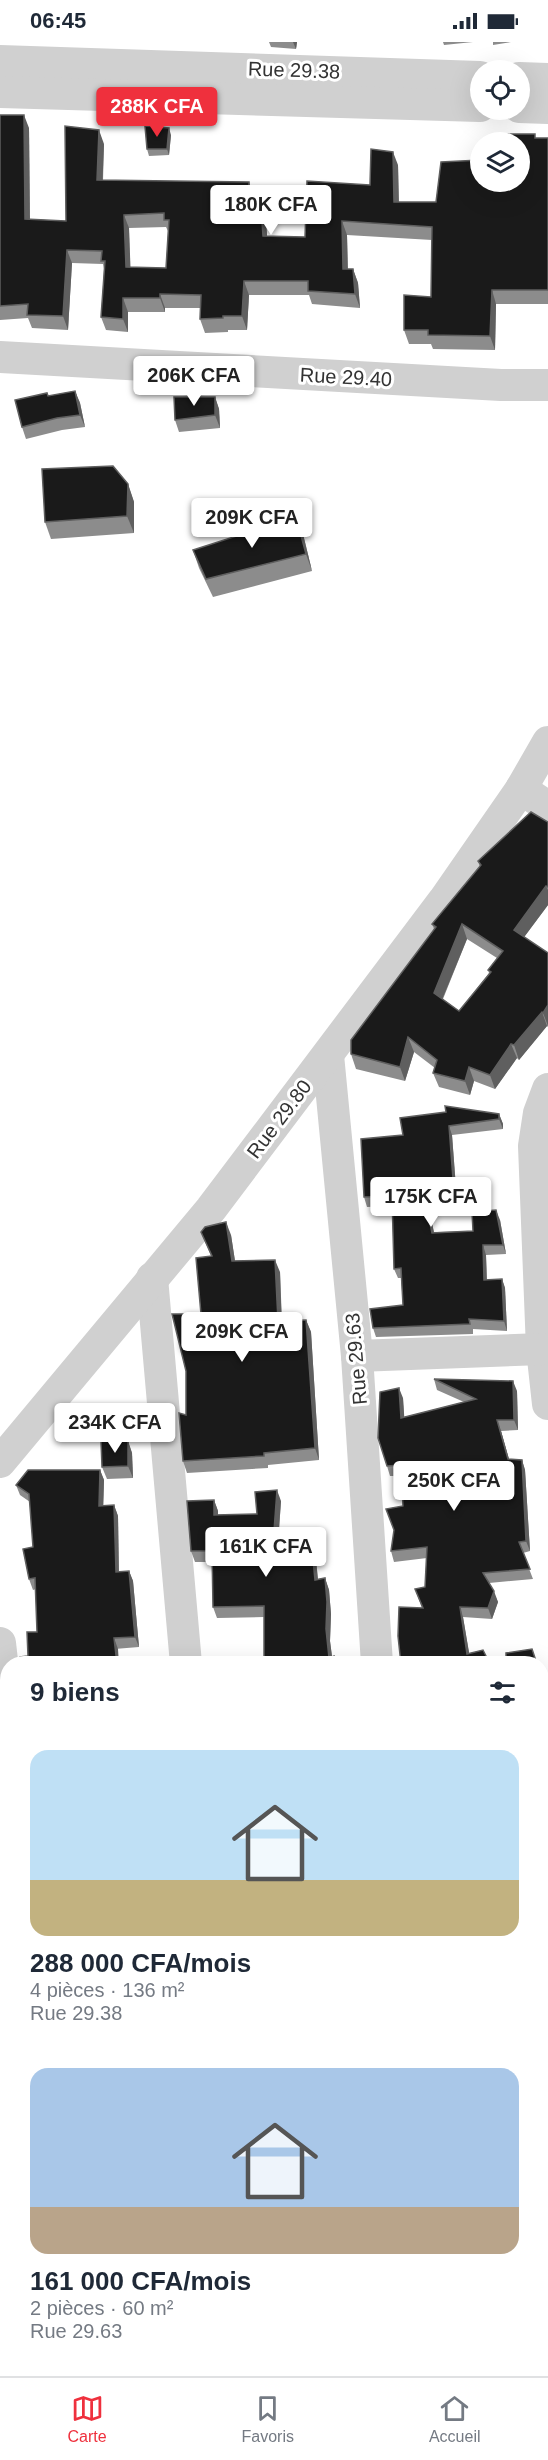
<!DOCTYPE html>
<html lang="fr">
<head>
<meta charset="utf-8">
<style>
  :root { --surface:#fff; --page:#f2f2f3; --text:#1f2937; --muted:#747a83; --line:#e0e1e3; --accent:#ef303d }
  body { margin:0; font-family:Arial,sans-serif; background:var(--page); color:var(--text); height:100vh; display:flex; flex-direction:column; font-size:22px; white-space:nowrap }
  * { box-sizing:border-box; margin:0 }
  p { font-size:20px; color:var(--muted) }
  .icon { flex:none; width:33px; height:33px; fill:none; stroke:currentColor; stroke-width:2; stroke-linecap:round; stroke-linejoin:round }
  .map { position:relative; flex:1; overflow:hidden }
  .panel { position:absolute; left:0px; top:1614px; width:549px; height:720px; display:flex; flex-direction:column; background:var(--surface); border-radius:24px 24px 0 0; box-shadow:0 6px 24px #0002 }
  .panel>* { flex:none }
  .buttons { position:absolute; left:470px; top:18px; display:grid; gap:12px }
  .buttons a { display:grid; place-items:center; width:60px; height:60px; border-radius:50%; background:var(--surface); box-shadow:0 6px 24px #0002; font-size:30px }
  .price { position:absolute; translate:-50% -51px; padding:0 14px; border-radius:6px; background:#fff; color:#222; font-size:20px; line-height:39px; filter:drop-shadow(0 2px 3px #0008) }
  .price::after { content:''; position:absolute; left:50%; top:36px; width:18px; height:14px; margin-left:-9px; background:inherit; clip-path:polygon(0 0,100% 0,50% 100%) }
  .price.on { background:var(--accent); color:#fff }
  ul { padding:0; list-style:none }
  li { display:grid; align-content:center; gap:12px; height:318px; padding:0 30px }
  li span { display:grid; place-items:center; height:186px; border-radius:18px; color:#555 }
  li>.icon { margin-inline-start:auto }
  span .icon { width:108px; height:108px; fill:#fffc; stroke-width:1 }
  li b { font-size:26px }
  h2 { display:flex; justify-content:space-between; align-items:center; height:72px; padding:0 30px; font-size:26px }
  .status { display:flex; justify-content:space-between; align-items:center; height:42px; padding:0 30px; background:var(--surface); direction:ltr }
  .status svg { height:16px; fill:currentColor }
  .dock { display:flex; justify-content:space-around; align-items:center; height:84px; border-top:2px solid var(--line); background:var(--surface); font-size:16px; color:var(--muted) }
  .dock a { display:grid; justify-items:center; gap:3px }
  .dock .on { color:var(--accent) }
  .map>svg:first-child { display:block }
</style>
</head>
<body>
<div class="status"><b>06:45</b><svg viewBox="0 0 49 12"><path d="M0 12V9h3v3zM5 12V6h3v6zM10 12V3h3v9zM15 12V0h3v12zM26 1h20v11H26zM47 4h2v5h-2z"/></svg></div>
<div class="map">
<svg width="548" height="2334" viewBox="0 0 548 2334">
  <rect width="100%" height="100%" fill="#fff"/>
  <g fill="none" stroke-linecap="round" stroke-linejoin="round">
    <!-- minor -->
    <g stroke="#d0d0d0" stroke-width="32">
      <polyline points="0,19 480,35"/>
      <polyline points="519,36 548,37"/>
      <polyline points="0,50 480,64"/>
      <polyline points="519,65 548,66"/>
      <polyline points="0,315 501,343 548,343"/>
      <polyline points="521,747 548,765"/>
      <polyline points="328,1013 357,1314 377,1622"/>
      <polyline points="548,1047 539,1071 534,1104 542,1307 548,1362"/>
      <polyline points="152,1236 186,1622"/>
      <polyline points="357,1314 542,1307"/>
      <polyline points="0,1420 211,1167 444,858 521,747 548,700"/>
      <polyline points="0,1601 8,1673"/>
      <polyline points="0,1722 8,1722"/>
      <polyline points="542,1886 548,1885"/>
      <polyline points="0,1908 8,1908"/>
      <polyline points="0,2113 8,2112"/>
      <polyline points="64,2326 65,2334"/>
      <polyline points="424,2326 425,2334"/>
    </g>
  </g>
  <!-- wall -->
  <g fill="#8c8c8c" fill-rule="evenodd">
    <polygon points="269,0 297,0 296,7 271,5"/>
    <polygon points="443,0 473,0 444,3"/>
    <polygon points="493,0 511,0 493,3"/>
    <path d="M0,73L29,86L30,177L66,179L104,102L103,139L249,140L254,154V165H261L266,179L267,194L305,195L370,143L398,123L399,160H436L480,140L536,96H548V262H496L495,308L433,307L431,302H409L404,288L431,255L432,198L347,193L348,227H353L358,241L360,266L312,262L309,253H249L247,288H228V290L205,291L200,277V266H165V270H128V290L106,288L101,275L104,227L103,222L72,221L68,288L32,286L28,276L0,278ZM166,185L168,189L166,226L130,225L129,186Z"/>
    <polygon points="171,93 169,113 149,114 147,107"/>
    <polygon points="75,349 80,361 85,385 62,388 26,397 22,385 48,354"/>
    <polygon points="215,355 219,367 220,386 179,390 175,378"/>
    <polygon points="128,442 134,460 134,491 51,497 45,480"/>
    <polygon points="303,492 312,529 213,555 199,526 193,508"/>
    <path d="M548,780V863L524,895L548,911V985L547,984L519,1018L517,1016L495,1047L474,1039L470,1053L439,1045L433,1031L435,1026L414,1010L405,1039L356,1027L351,1012L434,887L432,882L480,825L478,819ZM467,897L497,916L488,928L489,931L459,969L443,957Z"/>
    <polygon points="499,1072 503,1082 503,1087 452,1093 456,1146 435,1145 436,1162 428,1163 434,1190 473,1189 500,1178 506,1212 486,1213 487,1238 502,1237 505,1246 507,1289 473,1287 473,1292 376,1295 373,1286 403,1263 401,1236 398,1236 394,1227 392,1164 367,1165 364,1155 403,1093"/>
    <polygon points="201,1190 231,1193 235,1219 280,1230 282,1279 306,1278 311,1290 319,1418 268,1423 268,1426 187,1431 183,1419 186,1373 211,1214"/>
    <polygon points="434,1337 517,1349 518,1388 501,1389 509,1417 522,1418 525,1428 530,1509 523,1511 533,1537 489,1541 498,1560 492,1577 463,1575 469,1611 490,1622 401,1622 422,1566 415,1547 425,1545 427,1516 394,1520 391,1509 403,1464 402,1434 390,1434 387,1424 403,1356 404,1375 464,1360 437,1348"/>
    <polygon points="128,1399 132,1411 133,1436 107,1437 102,1425"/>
    <polygon points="100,1428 104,1438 103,1464 114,1463 118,1474 119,1530 129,1529 133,1539 139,1605 28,1614 37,1590 36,1547 33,1548 29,1537 33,1505 30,1460 20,1453 16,1443"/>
    <polygon points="214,1458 218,1469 218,1473 257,1472 281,1459 279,1488 314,1498 318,1537 325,1536 329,1548 331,1572 330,1599 332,1615 334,1614 337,1622 230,1622 264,1618 264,1575 217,1576 213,1565 212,1520 195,1520 191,1509"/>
    <polygon points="542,1705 545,1720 543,1720 545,1744 542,1744"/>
    <polygon points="8,1770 8,1861 0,1861 0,1771"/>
    <rect x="542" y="1925" width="6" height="94"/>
    <polygon points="542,2120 548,2136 548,2183 545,2183 544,2211 548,2211 548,2310 542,2284 546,2272 542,2272"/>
  </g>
  <!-- shaded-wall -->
  <g fill="#5f5f5f">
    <polygon points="293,0 297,0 296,7"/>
    <polygon points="24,73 29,86 30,190 25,177"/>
    <polygon points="169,86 171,93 169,113 167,107"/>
    <polygon points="99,88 104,102 102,152 97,138"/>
    <polygon points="393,110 398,123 399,173 394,160"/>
    <polygon points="249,140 254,154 254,178 249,165"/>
    <polygon points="261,165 266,179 268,207 263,194"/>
    <polygon points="124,173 129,186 131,239 126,225"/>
    <polygon points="342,179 347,193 348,241 343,227"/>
    <polygon points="67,208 72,221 68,288 63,274"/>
    <polygon points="353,227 358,241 360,266 355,252"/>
    <polygon points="244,239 249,253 247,288 242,274"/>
    <polygon points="492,248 496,262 495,308 490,294"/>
    <polygon points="160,252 165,266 165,270 160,256"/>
    <polygon points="123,256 128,270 128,290 123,277"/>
    <polygon points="75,349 80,361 85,385 80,373"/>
    <polygon points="215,355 219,367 220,386 215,373"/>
    <polygon points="128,442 134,460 134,491 127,474"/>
    <polygon points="296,475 303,492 312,529 306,512"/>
    <polygon points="546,844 548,848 548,863 519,902 514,888"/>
    <polygon points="462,882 467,897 439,965 434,951"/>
    <polygon points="548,963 548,984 543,971"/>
    <polygon points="542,970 547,984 519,1018 514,1003"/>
    <polygon points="408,995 414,1010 405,1039 400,1025"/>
    <polygon points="511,1002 517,1016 495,1047 490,1033"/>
    <polygon points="469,1025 474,1039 470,1053 465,1039"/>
    <polygon points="499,1072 503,1082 503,1087 499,1077"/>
    <polygon points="449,1084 452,1093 456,1146 453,1137"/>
    <polygon points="432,1136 435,1145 436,1162 432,1153"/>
    <polygon points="424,1153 428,1163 436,1200 432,1191"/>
    <polygon points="496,1168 500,1178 506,1212 503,1203"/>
    <polygon points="226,1180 231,1193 237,1232 232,1219"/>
    <polygon points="483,1203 486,1213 487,1247 484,1238"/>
    <polygon points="275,1218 280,1230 282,1291 278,1279"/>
    <polygon points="502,1237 505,1246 507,1289 504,1279"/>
    <polygon points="306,1278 311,1290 319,1418 315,1406"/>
    <polygon points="513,1339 517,1349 518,1388 514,1378"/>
    <polygon points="399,1346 403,1356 405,1386 401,1376"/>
    <polygon points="497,1378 501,1389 512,1428 508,1417"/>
    <polygon points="128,1399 132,1411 133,1436 128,1424"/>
    <polygon points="522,1418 525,1428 530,1509 526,1499"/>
    <polygon points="100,1428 104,1438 103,1475 99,1464"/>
    <polygon points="277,1448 281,1459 278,1500 274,1489"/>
    <polygon points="214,1458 218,1469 218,1484 214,1473"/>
    <polygon points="114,1463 118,1474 119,1541 116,1530"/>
    <polygon points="310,1487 314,1498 319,1549 315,1538"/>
    <polygon points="129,1529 133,1539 139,1605 135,1595"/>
    <polygon points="325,1536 329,1548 331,1572 330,1599 333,1622 329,1616 326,1587"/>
    <polygon points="494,1549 498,1560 492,1577 488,1566"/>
    <polygon points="460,1565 463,1575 471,1622 467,1612"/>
    <polygon points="114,1596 118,1607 119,1622 117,1622"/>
    <polygon points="542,1636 543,1640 542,1702"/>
    <polygon points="542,1717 543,1720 545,1744 542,1733"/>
    <polygon points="542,2051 543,2055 543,2087 542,2088"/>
    <polygon points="542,2174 545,2183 543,2224 542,2220"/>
    <polygon points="543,2291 548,2302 548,2334 546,2334"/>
    <polygon points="332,2326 337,2326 336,2334 331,2334"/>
    <rect x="509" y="2326" width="4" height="8"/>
  </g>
  <!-- building -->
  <g fill="#1a1a1a" stroke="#5f5f5f" stroke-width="1.5" fill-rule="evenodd">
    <path d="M0,73H24L25,177L66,179L65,84L99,88L97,138L249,140V165H261L263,194L305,195L307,139L370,143L371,107L393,110L394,160H436L441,120L480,118V140H519V100H505V92H535V96H548V248H492L490,294L428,293V288H404V253L431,255L432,185L342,179L343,227H353L355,252L308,249V239H244L242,274H223V276L200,277L201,253L160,252V256H123V277L101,275L105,219H101L102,209L67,208L63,274L27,273L28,262L0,264ZM164,171V178H169L166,226L126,225L124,173Z"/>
    <polygon points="145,84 169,86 167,107 147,107"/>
    <polygon points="75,349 80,373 57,376 22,385 15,358 47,351 48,354"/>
    <polygon points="174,355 215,355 215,373 175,378"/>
    <polygon points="113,424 128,442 127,474 45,480 42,427"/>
    <polygon points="296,475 306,512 206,537 193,508"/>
    <path d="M531,770L548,780V845L546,844L514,888L548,911V963L543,971L542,970L514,1003L511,1002L490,1033L469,1025L465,1039L433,1031L437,1018L408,995L400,1025L351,1012V998L436,885L432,882L481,823L478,819ZM462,882L503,909L488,928L491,930L459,969L434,951Z"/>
    <polygon points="445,1064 499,1072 499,1077 449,1084 453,1137 432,1136 432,1153 424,1153 432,1191 473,1189 472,1170 496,1168 503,1203 483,1203 484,1238 502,1237 504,1279 469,1277 470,1282 373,1286 370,1267 403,1263 401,1226 394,1227 392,1154 364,1155 361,1097 403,1093 400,1076 446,1070"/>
    <polygon points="226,1180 232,1219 275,1218 278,1279 306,1278 315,1406 264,1411 264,1414 183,1419 179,1371 186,1373 186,1329 172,1272 201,1272 196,1216 212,1214 201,1190 205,1185"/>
    <polygon points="434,1337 513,1339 514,1378 497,1378 508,1417 522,1418 526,1499 519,1500 530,1527 483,1531 494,1549 488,1566 460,1565 467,1612 483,1608 490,1622 401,1622 398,1594 399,1565 423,1566 415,1547 425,1545 427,1505 391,1509 394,1488 386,1467 403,1464 401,1423 387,1424 378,1396 380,1350 399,1346 401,1376 476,1357"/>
    <polygon points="101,1399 128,1399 128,1424 102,1425"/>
    <polygon points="28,1428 100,1428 99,1464 114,1463 116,1530 129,1529 135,1595 114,1596 117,1622 21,1622 20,1615 28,1614 27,1590 37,1590 35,1536 29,1537 23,1507 33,1505 29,1452 16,1443"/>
    <polygon points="277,1448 274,1489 310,1487 315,1538 325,1536 327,1560 326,1587 329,1616 334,1614 334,1622 230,1622 230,1618 264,1618 264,1564 213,1565 212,1509 191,1509 187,1459 214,1458 214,1473 257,1472 255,1450"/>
    <polygon points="532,1607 537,1622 506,1622 506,1611"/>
    <polygon points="8,1770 8,1851 0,1851 0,1771"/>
    <polygon points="542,1925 548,1925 548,2008 542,2009"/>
    <polygon points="542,2120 548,2136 548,2171 542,2171"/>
    <polygon points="542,2211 548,2211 548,2259 542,2260"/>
    <polygon points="548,2265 548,2292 543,2291 546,2334 524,2334 527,2326 542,2326 542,2284"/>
    <polygon points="234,2326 332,2326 331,2334 219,2334 234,2331"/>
    <polygon points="458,2326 509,2326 509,2334 459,2334"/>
  </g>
  <g text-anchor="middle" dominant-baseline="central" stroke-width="6" stroke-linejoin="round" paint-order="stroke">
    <!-- street labels -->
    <g font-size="20" fill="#333" stroke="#fff">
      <text transform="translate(294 28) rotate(2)">Rue 29.38</text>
      <text transform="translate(346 335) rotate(3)">Rue 29.40</text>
      <text transform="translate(279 1077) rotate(-53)">Rue 29.80</text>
      <text transform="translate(356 1317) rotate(-95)">Rue 29.63</text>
    </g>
  </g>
</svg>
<div class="buttons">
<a><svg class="icon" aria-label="locate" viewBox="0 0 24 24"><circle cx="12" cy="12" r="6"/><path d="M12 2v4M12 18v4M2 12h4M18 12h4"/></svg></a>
<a><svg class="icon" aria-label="layers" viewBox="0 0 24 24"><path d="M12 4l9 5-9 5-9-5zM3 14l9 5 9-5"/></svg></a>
</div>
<b class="price on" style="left:157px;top:96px">288K CFA</b>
<b class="price" style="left:271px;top:194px">180K CFA</b>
<b class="price" style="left:194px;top:365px">206K CFA</b>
<b class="price" style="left:252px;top:507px">209K CFA</b>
<b class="price" style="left:431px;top:1186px">175K CFA</b>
<b class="price" style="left:242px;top:1321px">209K CFA</b>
<b class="price" style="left:115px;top:1412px">234K CFA</b>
<b class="price" style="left:454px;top:1470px">250K CFA</b>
<b class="price" style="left:266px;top:1536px">161K CFA</b>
<section class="panel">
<h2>9 biens<svg class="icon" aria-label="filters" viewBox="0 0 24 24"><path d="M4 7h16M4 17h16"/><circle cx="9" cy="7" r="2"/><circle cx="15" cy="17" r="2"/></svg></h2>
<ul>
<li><span style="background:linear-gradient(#bfe0f5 70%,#c2b280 0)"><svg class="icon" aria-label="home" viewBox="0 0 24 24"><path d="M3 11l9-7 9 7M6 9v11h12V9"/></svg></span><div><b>288 000 CFA/mois</b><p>4 pièces · 136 m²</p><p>Rue 29.38</p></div></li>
<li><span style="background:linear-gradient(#a9c7e8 75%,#b9a48a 0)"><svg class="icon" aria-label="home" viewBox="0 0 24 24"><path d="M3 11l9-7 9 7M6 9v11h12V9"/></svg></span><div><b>161 000 CFA/mois</b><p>2 pièces · 60 m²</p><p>Rue 29.63</p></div></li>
</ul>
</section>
</div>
<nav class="dock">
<a class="on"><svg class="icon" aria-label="map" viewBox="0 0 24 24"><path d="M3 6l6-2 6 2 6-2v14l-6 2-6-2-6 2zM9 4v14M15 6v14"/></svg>Carte</a>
<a><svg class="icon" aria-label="saved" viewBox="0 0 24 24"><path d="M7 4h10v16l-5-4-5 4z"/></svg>Favoris</a>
<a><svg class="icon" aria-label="home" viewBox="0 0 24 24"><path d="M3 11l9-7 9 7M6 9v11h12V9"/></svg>Accueil</a>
</nav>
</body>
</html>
